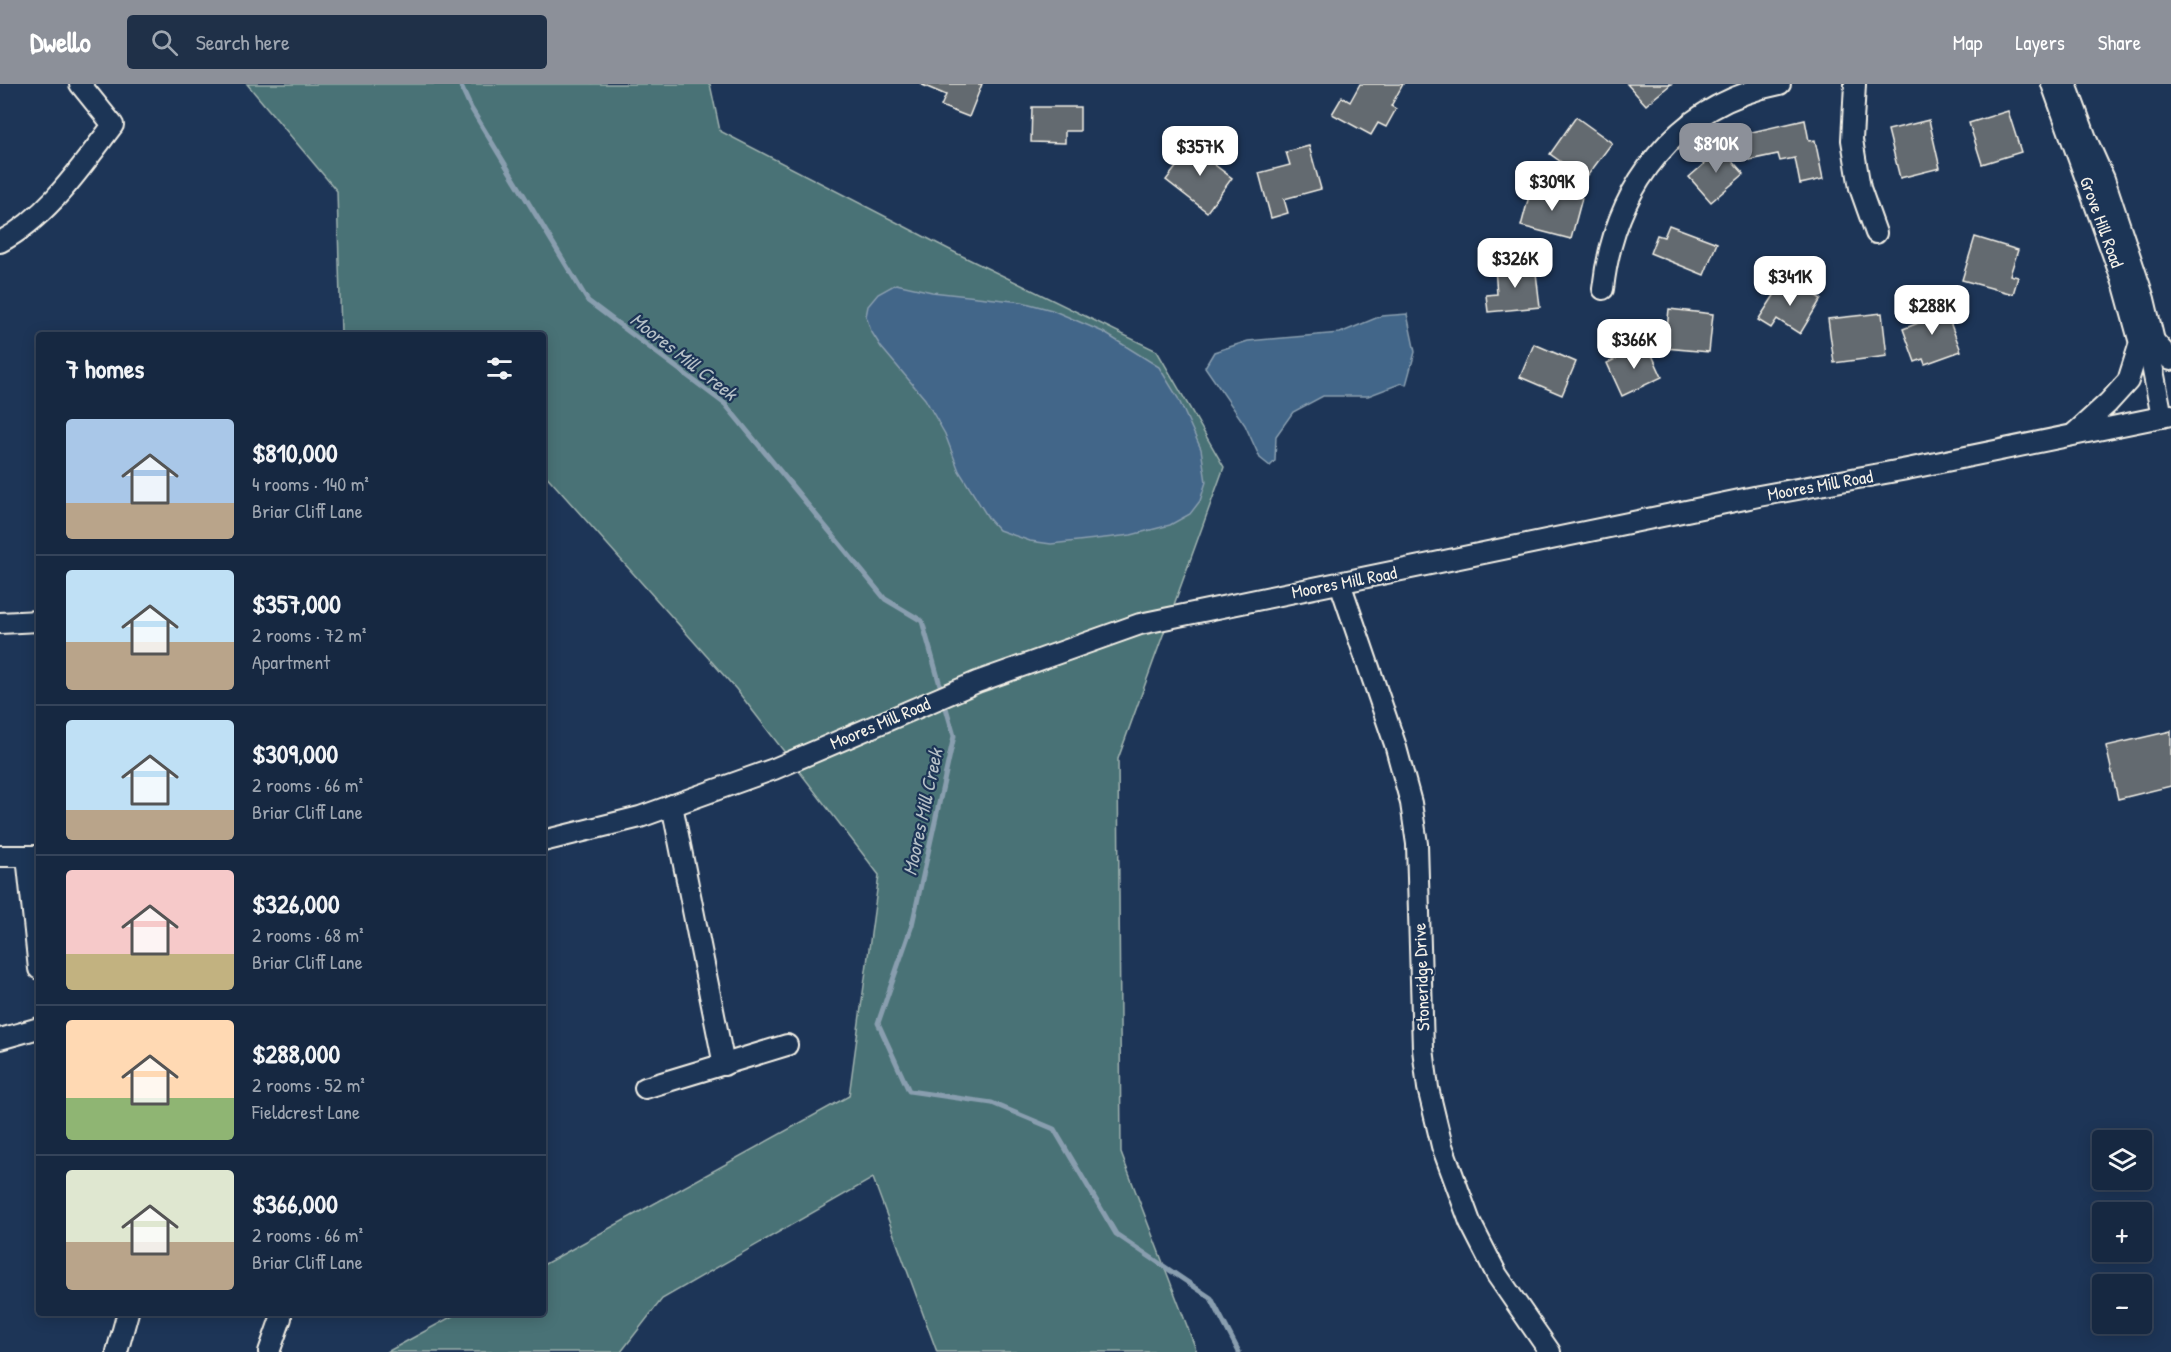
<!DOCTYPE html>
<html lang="en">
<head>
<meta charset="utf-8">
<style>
  :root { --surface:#162841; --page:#1f3048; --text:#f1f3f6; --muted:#9ea6b1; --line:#35445a; --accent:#8c9099 }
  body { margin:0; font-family:"Patrick Hand",sans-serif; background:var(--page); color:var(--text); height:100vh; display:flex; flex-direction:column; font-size:22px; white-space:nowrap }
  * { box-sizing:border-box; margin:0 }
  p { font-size:20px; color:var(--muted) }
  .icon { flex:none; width:33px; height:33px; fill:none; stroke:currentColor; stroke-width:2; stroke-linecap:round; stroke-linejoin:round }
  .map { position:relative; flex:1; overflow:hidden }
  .side { position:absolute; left:36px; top:248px; width:510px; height:984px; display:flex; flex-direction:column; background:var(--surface); border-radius:6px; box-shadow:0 3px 15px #0003,0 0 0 2px var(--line) }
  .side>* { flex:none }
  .fabs { position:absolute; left:2092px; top:1046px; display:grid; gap:12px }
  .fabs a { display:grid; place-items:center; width:60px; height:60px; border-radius:6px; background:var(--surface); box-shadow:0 3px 15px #0003,0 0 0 2px var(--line); font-size:30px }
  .price { position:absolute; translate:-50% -51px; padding:0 14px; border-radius:12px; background:#fff; color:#222; font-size:20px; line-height:39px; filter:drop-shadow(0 2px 3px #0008) }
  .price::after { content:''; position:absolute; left:50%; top:36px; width:18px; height:14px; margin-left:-9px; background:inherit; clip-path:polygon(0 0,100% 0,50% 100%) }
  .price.current { background:var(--accent); color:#fff }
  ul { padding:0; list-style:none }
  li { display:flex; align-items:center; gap:18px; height:150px; padding:0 30px }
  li+li { border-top:2px solid var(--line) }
  li span { display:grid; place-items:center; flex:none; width:168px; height:120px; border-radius:6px; color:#555 }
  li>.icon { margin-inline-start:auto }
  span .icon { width:72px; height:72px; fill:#fffc; stroke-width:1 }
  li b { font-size:26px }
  h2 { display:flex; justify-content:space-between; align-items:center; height:72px; padding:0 30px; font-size:26px }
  header { display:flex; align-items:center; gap:36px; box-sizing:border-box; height:84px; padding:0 30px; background:var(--accent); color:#fff }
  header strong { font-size:28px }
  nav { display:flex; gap:33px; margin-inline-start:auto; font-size:21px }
  .search { width:420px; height:54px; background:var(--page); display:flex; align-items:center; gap:15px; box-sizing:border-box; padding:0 21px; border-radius:6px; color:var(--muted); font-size:22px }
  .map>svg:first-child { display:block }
</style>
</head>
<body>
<header>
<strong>Dwello</strong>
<div class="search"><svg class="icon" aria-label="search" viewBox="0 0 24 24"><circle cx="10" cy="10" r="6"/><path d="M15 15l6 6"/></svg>Search here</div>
<nav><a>Map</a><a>Layers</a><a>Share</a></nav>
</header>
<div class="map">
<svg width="2171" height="1268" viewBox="0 0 2171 1268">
  <rect width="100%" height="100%" fill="#1d3557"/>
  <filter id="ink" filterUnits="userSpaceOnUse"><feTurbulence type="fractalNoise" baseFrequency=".0167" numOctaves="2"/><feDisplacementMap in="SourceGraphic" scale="12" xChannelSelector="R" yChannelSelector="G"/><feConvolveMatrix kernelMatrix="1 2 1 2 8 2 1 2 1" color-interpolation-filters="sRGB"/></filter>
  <g filter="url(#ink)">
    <!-- green -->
    <polygon fill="#4a7276" stroke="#9fb2af" stroke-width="1.5" points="247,0 710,0 720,47 956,169 1157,267 1224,383 1118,675 1121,1069 1197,1268 937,1268 873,1094 662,1215 621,1268 387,1268 458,1229 543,1228 543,1181 849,1012 879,791 736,605 543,388 543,250 341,250 337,107"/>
    <!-- water -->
    <g fill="#426689" stroke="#899eaf" stroke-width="1.5">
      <polygon points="896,200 932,208 1022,218 1052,226 1103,248 1159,283 1178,314 1201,365 1206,398 1200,417 1190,430 1170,441 1131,451 1051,460 1030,457 999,446 989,435 959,387 945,350 925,315 881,263 871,247 866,232 868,222 878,210"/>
      <polygon points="1407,230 1415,268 1406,301 1402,299 1368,312 1323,312 1293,328 1276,352 1275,377 1270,382 1260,374 1245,341 1205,283 1214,268 1248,257 1340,249 1381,232"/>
    </g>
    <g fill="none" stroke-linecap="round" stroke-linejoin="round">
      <!-- stream -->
      <g stroke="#899eaf" stroke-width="5">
        <polyline points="460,0 471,24 588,217 725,320 885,515 922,537 942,608"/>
        <polyline points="944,617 954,652 912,841 878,939 909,1007 992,1019 1054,1045 1116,1150 1211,1214 1239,1268"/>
      </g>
    </g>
    <!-- building -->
    <g fill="#646a6f" stroke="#f4f1e8" stroke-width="1.5">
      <polygon points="920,0 982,0 969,33 941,22 946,11"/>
      <polygon points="1360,0 1403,0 1391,22 1396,25 1386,43 1378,39 1371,51 1332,30 1342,13 1350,18"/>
      <polygon points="1627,0 1671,0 1646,21"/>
      <polygon points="1032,23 1080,23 1080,47 1065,47 1065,59 1031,58"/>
      <polygon points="2008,27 2021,68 1982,80 1969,39"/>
      <polygon points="1576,33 1612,59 1585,95 1550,70"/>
      <polygon points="1805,36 1809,57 1815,56 1823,95 1800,100 1795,74 1780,77 1778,70 1749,76 1743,50"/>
      <polygon points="1929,36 1940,84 1900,94 1888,46"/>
      <polygon points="1197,56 1216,71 1211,78 1232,94 1207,128 1166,96"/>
      <polygon points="1309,62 1321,105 1284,115 1288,129 1271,134 1259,89 1290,81 1286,68"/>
      <polygon points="1719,62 1744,90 1711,118 1689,93 1704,80 1701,77"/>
      <polygon points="1532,101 1582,114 1571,155 1521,142"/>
      <polygon points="1669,141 1717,159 1704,191 1650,169 1657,151 1664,153"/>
      <polygon points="1975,153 2018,166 2010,191 2018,193 2013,210 1962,196"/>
      <polygon points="1535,180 1540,223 1488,228 1486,211 1497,210 1495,184"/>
      <polygon points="1786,193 1821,215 1800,250 1777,235 1771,244 1758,236"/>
      <polygon points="1942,217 1961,267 1925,280 1923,275 1915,278 1903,245 1926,236 1922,225"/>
      <polygon points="1669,225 1713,230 1709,268 1665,264"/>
      <polygon points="1882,229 1887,272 1834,279 1828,235"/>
      <polygon points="1534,260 1576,278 1562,311 1520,293"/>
      <polygon points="1647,260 1662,293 1622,312 1607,279"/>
      <polygon points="2171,647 2171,702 2118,715 2106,662"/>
    </g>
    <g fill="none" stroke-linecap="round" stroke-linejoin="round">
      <defs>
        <g id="minor">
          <polyline points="1855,0 1852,56 1860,104 1876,149"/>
          <polyline points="2052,0 2124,201 2140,259 2151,276"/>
          <polyline points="2066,0 2087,57 2104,95 2144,215 2154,257 2151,276 2162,333"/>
          <path d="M0,158C48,133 81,83 113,41L80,0"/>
          <path d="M1603,205C1614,104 1676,20 1780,0"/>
          <polyline points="2154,257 2171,276"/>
          <polyline points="2075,349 2108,319 2128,297 2140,259"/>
          <polyline points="1340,499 1395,660 1411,719 1417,760 1423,965 1428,1004 1442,1062 1470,1138 1497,1191 1550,1268"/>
          <polyline points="0,539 39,537"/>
          <polyline points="672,721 724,981"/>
          <polyline points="543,757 640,733 774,685 977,598 1140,540 1759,412 1907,385 2171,331"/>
          <polyline points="0,772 39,772"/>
          <polyline points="27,772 39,885"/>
          <polyline points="0,955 39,944"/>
          <polyline points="645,1004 787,961"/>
          <polyline points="117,1268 128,1228"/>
          <polyline points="269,1268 281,1234 280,1228"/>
        </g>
      </defs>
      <!-- minor casing -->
      <use href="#minor" stroke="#f4f1e8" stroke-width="24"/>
      <!-- minor -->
      <use href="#minor" stroke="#1d3557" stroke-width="20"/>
    </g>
  </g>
  <g text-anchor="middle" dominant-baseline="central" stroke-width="4.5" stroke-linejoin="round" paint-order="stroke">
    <!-- street labels -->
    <g font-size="18" fill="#f4f1e8" stroke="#1d3557">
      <text transform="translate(2102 138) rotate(70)">Grove Hill Road</text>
      <text transform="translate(1820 401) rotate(-10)">Moores Mill Road</text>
      <text transform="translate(1344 498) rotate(-11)">Moores Mill Road</text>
      <text transform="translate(880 639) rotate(-23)">Moores Mill Road</text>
      <text transform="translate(1421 893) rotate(-92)">Stoneridge Drive</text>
    </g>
    <!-- water labels -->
    <g font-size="20" font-style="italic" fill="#b6c0c7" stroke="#1d3557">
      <text transform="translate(684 272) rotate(38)">Moores Mill Creek</text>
      <text transform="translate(922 728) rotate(-78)">Moores Mill Creek</text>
    </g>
  </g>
</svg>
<div class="fabs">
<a><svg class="icon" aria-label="layers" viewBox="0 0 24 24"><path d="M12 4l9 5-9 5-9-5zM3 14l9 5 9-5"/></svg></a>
<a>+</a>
<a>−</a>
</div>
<b class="price current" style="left:1716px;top:90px">$810K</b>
<b class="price" style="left:1200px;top:93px">$357K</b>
<b class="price" style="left:1552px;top:128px">$309K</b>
<b class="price" style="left:1515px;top:205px">$326K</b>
<b class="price" style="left:1790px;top:223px">$341K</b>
<b class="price" style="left:1932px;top:252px">$288K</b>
<b class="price" style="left:1634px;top:286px">$366K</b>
<section class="side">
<h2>7 homes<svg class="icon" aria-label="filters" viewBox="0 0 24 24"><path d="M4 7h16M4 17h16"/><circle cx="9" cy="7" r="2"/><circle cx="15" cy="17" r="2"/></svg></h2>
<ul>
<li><span style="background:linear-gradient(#a9c7e8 70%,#b9a48a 0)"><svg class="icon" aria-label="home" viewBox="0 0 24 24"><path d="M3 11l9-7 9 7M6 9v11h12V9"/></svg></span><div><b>$810,000</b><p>4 rooms · 140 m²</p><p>Briar Cliff Lane</p></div></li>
<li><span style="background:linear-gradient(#bfe0f5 60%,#b9a48a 0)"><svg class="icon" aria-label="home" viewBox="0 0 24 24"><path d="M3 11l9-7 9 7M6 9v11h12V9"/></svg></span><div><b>$357,000</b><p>2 rooms · 72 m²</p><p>Apartment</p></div></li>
<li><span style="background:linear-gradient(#bfe0f5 75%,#b9a48a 0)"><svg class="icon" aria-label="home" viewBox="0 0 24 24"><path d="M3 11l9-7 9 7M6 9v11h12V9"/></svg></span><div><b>$309,000</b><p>2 rooms · 66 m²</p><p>Briar Cliff Lane</p></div></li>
<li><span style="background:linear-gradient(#f6c9c9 70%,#c2b280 0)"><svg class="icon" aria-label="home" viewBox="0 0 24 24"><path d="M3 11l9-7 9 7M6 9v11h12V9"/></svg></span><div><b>$326,000</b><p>2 rooms · 68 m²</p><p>Briar Cliff Lane</p></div></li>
<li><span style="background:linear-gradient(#ffd9b3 65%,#8fb573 0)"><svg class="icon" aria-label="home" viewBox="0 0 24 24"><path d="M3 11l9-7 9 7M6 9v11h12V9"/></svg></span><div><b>$288,000</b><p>2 rooms · 52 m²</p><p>Fieldcrest Lane</p></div></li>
<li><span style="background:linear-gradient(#dfe7d0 60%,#b9a48a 0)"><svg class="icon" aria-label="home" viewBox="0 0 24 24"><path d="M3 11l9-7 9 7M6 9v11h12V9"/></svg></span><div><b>$366,000</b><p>2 rooms · 66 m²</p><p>Briar Cliff Lane</p></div></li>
</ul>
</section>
</div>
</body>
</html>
